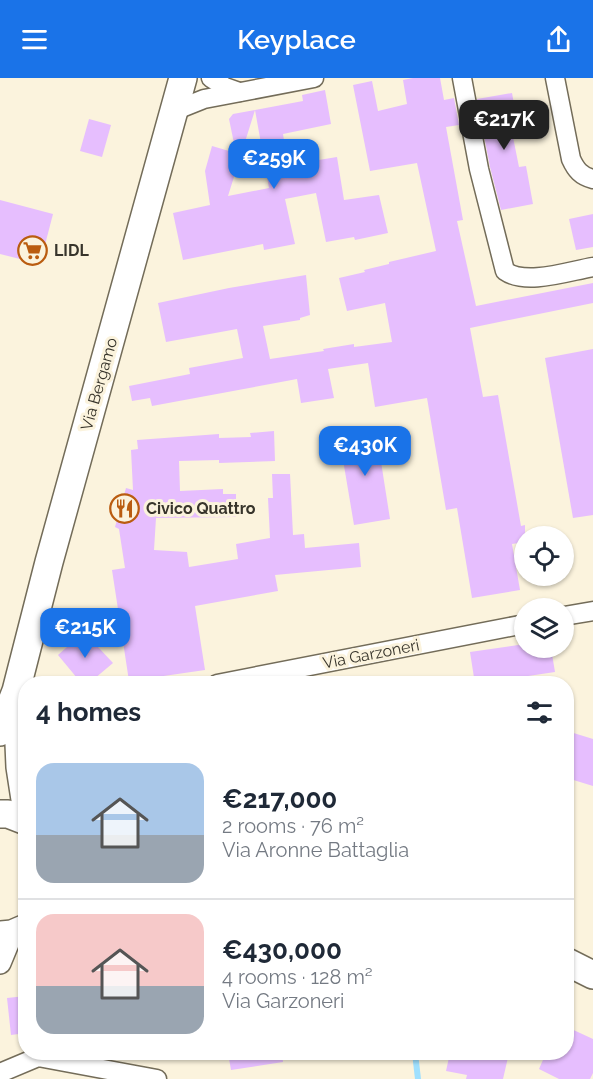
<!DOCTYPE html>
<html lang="en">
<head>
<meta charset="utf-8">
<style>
  :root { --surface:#fff; --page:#f6f6f7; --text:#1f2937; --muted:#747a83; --line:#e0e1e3; --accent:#1a73e8 }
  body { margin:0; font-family:Raleway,sans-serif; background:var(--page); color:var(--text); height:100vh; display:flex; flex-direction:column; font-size:22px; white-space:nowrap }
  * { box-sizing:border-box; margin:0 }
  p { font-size:20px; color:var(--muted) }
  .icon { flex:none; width:33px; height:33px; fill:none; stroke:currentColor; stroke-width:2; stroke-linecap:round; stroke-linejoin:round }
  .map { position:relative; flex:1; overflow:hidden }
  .panel { position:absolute; left:18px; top:598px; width:556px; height:384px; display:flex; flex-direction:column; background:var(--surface); border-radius:24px; box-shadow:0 2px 4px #0004 }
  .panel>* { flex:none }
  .fabs { position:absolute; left:514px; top:448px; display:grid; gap:12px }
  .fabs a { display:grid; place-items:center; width:60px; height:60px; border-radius:50%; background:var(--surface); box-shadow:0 2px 4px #0004; font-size:30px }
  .price { position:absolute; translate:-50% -51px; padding:0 14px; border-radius:12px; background:var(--accent); color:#fff; font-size:20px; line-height:39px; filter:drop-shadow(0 2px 3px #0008) }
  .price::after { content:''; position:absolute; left:50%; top:36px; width:18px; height:14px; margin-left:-9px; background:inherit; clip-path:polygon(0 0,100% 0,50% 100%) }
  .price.selected { background:#222; color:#fff }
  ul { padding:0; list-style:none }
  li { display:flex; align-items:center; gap:18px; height:150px; padding:0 18px }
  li+li { border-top:2px solid var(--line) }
  li span { display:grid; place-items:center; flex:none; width:168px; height:120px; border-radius:18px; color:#555 }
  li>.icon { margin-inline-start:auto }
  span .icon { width:72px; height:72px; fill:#fffc; stroke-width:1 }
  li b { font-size:26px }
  h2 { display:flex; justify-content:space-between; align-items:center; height:72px; padding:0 18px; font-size:26px }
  header { display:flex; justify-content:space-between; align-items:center; height:78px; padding:0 18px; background:var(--accent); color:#fff; font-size:27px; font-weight:600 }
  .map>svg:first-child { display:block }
</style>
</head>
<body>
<header><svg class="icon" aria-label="menu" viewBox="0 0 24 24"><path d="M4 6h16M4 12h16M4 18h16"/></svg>Keyplace<svg class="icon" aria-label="share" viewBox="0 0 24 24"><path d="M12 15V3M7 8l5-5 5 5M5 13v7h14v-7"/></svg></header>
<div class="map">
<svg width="593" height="1001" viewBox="0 0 593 1001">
  <rect width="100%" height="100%" fill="#fbf3dd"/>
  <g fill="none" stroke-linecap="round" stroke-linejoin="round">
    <!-- stream -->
    <polyline stroke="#9fe0fe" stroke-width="6" points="415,975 418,1001"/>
  </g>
  <!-- building -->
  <g fill="#e6befe">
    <polygon points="413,0 440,0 444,22 454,20 459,47 446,49 463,142 457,143 476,228 593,205 593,225 470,250 483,319 498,317 521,448 525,447 525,464 512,466 520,512 472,520 457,430 446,432 427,320 375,329 368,285 328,291 334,320 301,325 297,301 152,328 150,320 132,323 129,308 190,296 189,290 243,280 237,251 166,264 158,225 229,210 306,197 310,237 300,240 300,242 263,248 270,281 324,273 323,271 354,266 354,269 392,264 385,225 347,233 339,200 365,194 364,192 389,186 389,184 436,173 417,85 370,93 353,7 372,3 378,33 407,26 403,2"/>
    <polygon points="325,12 331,46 283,56 288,87 337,79 344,122 379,117 388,155 355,162 354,159 326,164 316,115 285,121 295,166 264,172 263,166 183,182 173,135 210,127 205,93 212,68 236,75 229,41 233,36 255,32 228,118 269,110 255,32 303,23 302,17"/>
    <polygon points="512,15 519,53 512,54 519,89 526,88 533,126 501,132 490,89 477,21"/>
    <polygon points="89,41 111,47 102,79 80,73"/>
    <polygon points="0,122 53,136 40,186 0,176"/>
    <polygon points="593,136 593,169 576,172 569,141"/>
    <polygon points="593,271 593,437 573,440 545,280"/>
    <polygon points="376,352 390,441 354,447 339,358"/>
    <polygon points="274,353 275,383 219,385 219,382 179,383 180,413 223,411 223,416 236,416 236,439 156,440 154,472 187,474 189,489 238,481 236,466 270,460 268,420 273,420 272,396 290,396 293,457 304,456 305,470 359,465 361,489 275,497 278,513 195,528 205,592 129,603 112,492 125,490 119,451 115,449 126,410 133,412 131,372 138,371 137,362 219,356 219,360 251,359 250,355"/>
    <polygon points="83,553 113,585 88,606 82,606 58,577 67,569 65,567"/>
    <polygon points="525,566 525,570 551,570 555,594 475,606 470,574"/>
    <polygon points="567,653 593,661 593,708 567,700"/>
    <polygon points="26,918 26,955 11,957 7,920"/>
    <polygon points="567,949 593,961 593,995 590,1001 559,1001 539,991 546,975 567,975"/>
    <polygon points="228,975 282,975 283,984 231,992"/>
    <polygon points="450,975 509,975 503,1001 466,1001 467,997 446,993"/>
  </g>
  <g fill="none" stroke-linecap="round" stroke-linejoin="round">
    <defs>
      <g id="minor">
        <polyline points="211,0 225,9 239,14"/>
        <path d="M462,0L479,91L505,193C526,208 569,193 593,189"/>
        <path d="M555,0L571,81C576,92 581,98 593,101"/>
        <polyline points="174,33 204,21 314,0"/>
        <polyline points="564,538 593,533"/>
        <polyline points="217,606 525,546"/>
        <polyline points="0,995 38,979 157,1001"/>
      </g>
      <polyline id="tertiary" points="0,885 12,856"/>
      <g id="primary">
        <polyline points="17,620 20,689 26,728"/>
        <polyline points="0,654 16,613 49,484 183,0"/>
        <polyline points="0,736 8,736 26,743"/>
        <polyline points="0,857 12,856 26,850"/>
        <polyline points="567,884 593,897"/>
      </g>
    </defs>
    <!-- minor casing -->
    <use href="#minor" stroke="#736c59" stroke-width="21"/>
    <!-- tertiary casing -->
    <use href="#tertiary" stroke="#736c59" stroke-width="24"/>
    <!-- primary casing -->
    <use href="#primary" stroke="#736c59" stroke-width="30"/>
    <!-- minor -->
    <use href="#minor" stroke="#fff" stroke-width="18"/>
    <!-- tertiary -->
    <use href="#tertiary" stroke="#fff" stroke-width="21"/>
    <!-- primary -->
    <use href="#primary" stroke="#fff" stroke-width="27"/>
  </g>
  <!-- icons -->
  <defs>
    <symbol id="supermarket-ring" viewBox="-11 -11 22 22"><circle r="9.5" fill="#fbf3dd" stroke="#ba5c10" stroke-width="1.5"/><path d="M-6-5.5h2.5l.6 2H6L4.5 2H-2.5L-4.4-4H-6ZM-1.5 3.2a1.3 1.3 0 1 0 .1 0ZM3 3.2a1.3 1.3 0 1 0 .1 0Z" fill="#ba5c10"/></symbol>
    <symbol id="restaurant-ring" viewBox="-11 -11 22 22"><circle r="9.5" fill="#fbf3dd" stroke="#ba5c10" stroke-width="1.5"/><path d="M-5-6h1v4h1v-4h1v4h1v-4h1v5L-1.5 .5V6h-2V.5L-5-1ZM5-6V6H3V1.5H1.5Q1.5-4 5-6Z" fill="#ba5c10"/></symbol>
  </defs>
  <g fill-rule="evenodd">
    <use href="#supermarket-ring" x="16" y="156" width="33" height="33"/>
    <use href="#restaurant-ring" x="108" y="414" width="33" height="33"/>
  </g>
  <g text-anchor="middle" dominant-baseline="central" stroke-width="6" stroke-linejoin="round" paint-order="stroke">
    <!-- poi labels -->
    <g font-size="16" font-weight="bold" fill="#37342b" stroke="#fbf3dd" text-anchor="start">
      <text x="54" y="172">LIDL</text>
      <text x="146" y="430">Civico Quattro</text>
    </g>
    <!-- street labels -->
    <g font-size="16" fill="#37342b" stroke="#fbf3dd">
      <text transform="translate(99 306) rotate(-74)">Via Bergamo</text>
      <text transform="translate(371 576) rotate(-11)">Via Garzoneri</text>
    </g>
  </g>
</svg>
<div class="fabs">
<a><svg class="icon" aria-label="locate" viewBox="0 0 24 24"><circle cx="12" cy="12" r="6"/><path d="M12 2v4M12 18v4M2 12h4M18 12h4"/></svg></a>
<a><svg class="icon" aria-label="layers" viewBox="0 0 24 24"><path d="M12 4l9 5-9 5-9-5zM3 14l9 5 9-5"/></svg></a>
</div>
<b class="price selected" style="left:504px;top:73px">€217K</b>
<b class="price" style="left:274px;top:112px">€259K</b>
<b class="price" style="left:365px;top:399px">€430K</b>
<b class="price" style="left:85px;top:581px">€215K</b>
<section class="panel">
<h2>4 homes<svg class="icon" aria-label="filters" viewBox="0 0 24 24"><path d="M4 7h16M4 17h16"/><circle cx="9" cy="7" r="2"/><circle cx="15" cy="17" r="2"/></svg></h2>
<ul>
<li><span style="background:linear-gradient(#a9c7e8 60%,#9aa5b1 0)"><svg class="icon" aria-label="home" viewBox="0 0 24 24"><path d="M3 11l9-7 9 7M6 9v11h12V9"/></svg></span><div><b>€217,000</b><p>2 rooms · 76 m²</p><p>Via Aronne Battaglia</p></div></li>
<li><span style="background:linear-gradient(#f6c9c9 60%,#9aa5b1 0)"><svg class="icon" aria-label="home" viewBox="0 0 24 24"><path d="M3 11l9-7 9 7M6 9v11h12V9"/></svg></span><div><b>€430,000</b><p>4 rooms · 128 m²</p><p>Via Garzoneri</p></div></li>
</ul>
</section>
</div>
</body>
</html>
